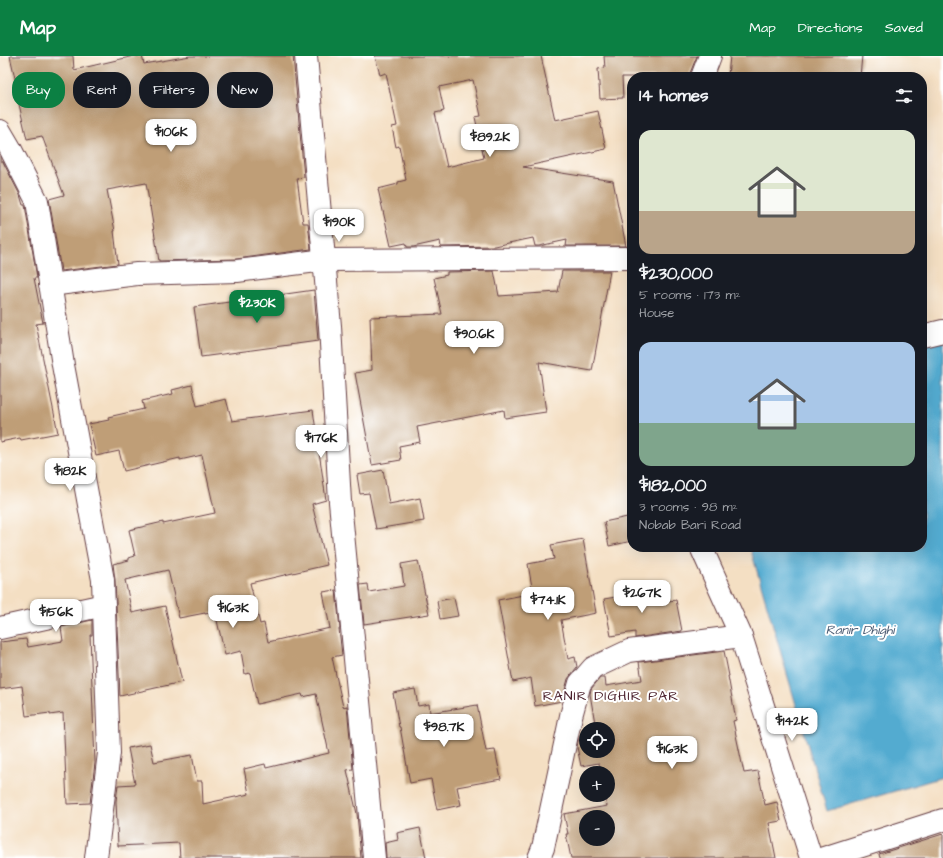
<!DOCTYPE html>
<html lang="en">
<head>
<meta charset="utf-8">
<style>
  :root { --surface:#171b24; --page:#242831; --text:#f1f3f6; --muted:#9ea1a6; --accent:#0b8043 }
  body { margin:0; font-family:"Architects Daughter",sans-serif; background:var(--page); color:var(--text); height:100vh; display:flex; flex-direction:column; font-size:15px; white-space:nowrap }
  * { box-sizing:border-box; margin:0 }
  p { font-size:13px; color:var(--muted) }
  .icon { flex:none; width:22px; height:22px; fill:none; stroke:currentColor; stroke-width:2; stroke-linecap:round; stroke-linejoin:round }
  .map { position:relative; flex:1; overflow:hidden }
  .sheet { position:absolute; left:627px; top:16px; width:300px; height:480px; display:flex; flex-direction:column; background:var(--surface); border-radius:16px; box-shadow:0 4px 16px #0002 }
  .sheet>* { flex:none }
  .banner { position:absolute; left:12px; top:16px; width:380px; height:36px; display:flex; gap:8px }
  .fabs { position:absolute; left:579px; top:666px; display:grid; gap:8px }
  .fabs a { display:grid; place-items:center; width:36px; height:36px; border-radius:50%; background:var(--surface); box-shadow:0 4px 16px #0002; font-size:20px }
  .price { position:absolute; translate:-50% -34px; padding:0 9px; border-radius:8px; background:#fff; color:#222; font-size:13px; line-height:26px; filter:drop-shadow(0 1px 2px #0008) }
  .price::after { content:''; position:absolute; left:50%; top:24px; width:12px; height:9px; margin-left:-6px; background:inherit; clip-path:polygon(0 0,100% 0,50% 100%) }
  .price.selected { background:var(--accent); color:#fff }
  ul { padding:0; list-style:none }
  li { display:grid; align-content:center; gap:8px; height:212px; padding:0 12px }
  li span { display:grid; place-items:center; height:124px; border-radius:12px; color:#555 }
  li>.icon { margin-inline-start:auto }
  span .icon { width:72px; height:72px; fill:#fffc; stroke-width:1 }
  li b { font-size:17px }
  h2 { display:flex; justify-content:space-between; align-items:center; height:48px; padding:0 12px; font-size:17px }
  .pill { padding:0 14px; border-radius:16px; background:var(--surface); box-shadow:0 4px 16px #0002; font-size:14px; line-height:36px }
  .pill.selected { background:var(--accent); color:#fff }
  header { display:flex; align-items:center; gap:24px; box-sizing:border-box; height:56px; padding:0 20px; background:var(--accent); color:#fff }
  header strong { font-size:19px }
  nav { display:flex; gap:22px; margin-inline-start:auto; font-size:14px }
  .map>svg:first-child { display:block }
</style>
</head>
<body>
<header>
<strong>Map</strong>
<nav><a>Map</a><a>Directions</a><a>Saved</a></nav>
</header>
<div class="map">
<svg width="943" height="802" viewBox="0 0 943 802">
  <rect width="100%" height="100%" fill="#fff"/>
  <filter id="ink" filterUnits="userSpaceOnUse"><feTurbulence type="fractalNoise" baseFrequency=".025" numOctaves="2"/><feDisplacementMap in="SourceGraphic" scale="8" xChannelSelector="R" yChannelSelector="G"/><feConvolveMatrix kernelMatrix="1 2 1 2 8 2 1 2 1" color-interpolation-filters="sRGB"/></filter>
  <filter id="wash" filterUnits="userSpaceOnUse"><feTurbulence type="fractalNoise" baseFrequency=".012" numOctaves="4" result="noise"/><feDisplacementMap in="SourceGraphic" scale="16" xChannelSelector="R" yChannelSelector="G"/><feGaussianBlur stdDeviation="0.9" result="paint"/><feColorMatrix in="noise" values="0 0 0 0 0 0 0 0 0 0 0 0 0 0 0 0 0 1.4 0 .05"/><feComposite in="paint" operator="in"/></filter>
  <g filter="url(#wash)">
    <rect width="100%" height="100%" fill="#f4dfc3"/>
    <!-- water -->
    <polygon fill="#53abd0" stroke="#4e657e" points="943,280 943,721 827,755 750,491 922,491 922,286"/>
    <g id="blocks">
      <!-- building -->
      <g fill="#bf9e77" fill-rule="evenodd">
        <polygon points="10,0 73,0 74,14 134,0 142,0 144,8 190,0 293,0 304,121 297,122 303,167 308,167 311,193 236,203 159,205 150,150 150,151 146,127 107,134 115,175 114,175 118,208 61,215 49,143 64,139 42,80 27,83 18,44 20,44"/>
        <path d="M375,0H541L555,64L598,55L606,93L523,111L613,125L626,190H566L567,184L539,190H535L533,182L494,190L441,191L440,185L413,191H407L406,187L391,190L378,133L398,128V126L406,124L399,90L396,91L392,71L397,70L386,17L380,19ZM473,24L481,60L475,61L484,102L447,111L435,57L444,55L439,31Z"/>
        <polygon points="604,0 697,0 690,17 690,21 622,21 623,42 600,43 598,13 605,12"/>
        <polygon points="730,0 862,0 860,21 740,21 728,20"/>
        <polygon points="0,100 20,139 23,149 25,149 37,222 34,222 43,267 36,268 58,377 21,384 20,382 0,386"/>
        <polygon points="494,215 499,240 558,236 562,215 610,215 592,315 539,306 546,356 505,362 504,354 417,371 420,386 399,390 401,404 372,409 355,317 372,314 370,261 442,258 434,222 447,219 447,216"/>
        <polygon points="314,234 318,285 201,301 194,251"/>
        <polygon points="192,329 197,350 226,343 232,365 313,354 326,444 312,448 327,509 250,527 260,568 264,567 268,586 330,572 323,536 336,534 340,573 339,573 342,599 332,601 343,651 347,650 353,713 347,714 357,758 361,802 180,802 179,787 118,790 116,745 118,729 135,728 128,692 150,688 154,706 192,699 197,725 202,725 203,748 249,738 244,713 265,708 266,712 329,697 316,638 303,641 302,638 257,648 250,617 245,618 241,595 225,599 215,556 205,558 205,557 179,562 168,514 125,524 132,557 165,550 182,626 120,640 115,524 113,508 129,504 129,502 135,500 129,474 163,466 163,468 215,457 202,399 180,404 180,402 124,415 119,395 96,400 89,368 109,364 108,361 144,353 142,345 173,338 172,334"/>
        <polygon points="383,414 389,448 420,442 424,465 376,473 369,437 360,438 357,419"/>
        <polygon points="632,460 632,485 609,490 604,466"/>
        <polygon points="583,483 596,557 561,564 568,603 575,601 577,611 568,623 562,645 535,650 531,622 513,626 498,544 533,537 528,508 554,503 551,489"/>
        <polygon points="418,505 429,558 364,568 360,529 368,528 369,536 404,530 401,508"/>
        <polygon points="652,530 655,547 676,544 682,575 635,582 635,576 611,580 604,543 628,539 628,534"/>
        <polygon points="454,542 458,560 440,563 437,545"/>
        <polygon points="92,564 92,579 90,579 95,707 90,747 67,748 63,657 50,659 50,657 26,660 22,630 0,633 0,586 26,583 28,591 63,585 61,571"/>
        <path d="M724,595L729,620H728L736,664L733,665L744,717L758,715L765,749L777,746L781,765L769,767L776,802H571L566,778H568L564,758L607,750L604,739H608V717H601L599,707L581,710L577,691L579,682L586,681V695H608V673H596L590,638L591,633L600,622H605L606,630L642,624L639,606ZM586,761H608V783H586Z"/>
        <polygon points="415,633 418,650 429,648 430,657 477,649 486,695 495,694 501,723 457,731 461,749 437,754 431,723 410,727 400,671 399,671 393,637"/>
        <polygon points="420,772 426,802 386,802 385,787 398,784 397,777"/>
        <polygon points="943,778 943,802 880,802 879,798"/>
      </g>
    </g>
  </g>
  <g filter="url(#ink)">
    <use href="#blocks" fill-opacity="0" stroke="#643c42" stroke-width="1"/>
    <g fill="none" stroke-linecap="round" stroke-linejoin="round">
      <defs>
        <g id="minor">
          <polyline points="306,0 330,270 340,446 374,802"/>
          <polyline points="702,21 710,0"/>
          <polyline points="0,75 10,92 37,145 63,309 103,524 109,697 96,802"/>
          <polyline points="50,229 137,218 237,215 325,204 632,202"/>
          <polyline points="922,280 943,275"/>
          <polyline points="0,572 104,549"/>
          <polyline points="741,580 811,802"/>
          <polyline points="539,802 543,792 571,660 580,627 593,612 629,595 741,580 701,491"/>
          <polyline points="824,802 943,764"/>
        </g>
      </defs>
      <!-- minor casing -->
      <use href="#minor" stroke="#643c42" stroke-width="24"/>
      <!-- minor -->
      <use href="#minor" stroke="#fff" stroke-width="22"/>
    </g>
  </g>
  <g text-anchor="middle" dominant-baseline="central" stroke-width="4" stroke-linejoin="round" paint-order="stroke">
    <!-- water labels -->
    <g font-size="13" font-style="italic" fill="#4e5e75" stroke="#fff">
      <text x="860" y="574">Ranir Dhighi</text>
    </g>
    <!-- quarter labels -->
    <g font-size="14" letter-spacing="1" fill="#4a1f2b" stroke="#fff">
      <text x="611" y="640">RANIR DIGHIR PAR</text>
    </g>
  </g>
</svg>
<div class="fabs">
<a><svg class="icon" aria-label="locate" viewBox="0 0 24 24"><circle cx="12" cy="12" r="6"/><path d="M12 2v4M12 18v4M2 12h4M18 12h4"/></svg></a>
<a>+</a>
<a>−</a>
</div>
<b class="price" style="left:171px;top:97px">$106K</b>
<b class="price" style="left:490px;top:102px">$89.2K</b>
<b class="price" style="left:339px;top:187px">$190K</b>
<b class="price selected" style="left:257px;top:268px">$230K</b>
<b class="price" style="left:474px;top:299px">$90.6K</b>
<b class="price" style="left:321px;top:403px">$176K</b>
<b class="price" style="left:70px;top:436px">$182K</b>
<b class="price" style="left:642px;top:558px">$267K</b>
<b class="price" style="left:548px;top:565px">$74.1K</b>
<b class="price" style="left:233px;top:573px">$163K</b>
<b class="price" style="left:56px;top:577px">$156K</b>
<b class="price" style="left:792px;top:686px">$142K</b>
<b class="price" style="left:444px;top:692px">$98.7K</b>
<b class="price" style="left:672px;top:714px">$163K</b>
<div class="banner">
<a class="pill selected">Buy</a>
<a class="pill">Rent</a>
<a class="pill">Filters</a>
<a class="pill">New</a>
</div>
<section class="sheet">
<h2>14 homes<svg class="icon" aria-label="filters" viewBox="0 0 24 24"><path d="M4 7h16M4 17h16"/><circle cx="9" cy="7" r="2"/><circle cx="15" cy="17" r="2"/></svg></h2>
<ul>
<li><span style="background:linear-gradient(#dfe7d0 65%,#b9a48a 0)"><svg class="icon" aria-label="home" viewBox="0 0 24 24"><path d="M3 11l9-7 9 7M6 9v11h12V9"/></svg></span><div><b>$230,000</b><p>5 rooms · 173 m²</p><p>House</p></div></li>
<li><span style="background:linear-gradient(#a9c7e8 65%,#7fa58c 0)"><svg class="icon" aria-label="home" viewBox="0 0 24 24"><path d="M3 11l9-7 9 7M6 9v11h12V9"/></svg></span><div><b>$182,000</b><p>3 rooms · 98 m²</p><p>Nobab Bari Road</p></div></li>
</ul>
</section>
</div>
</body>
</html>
